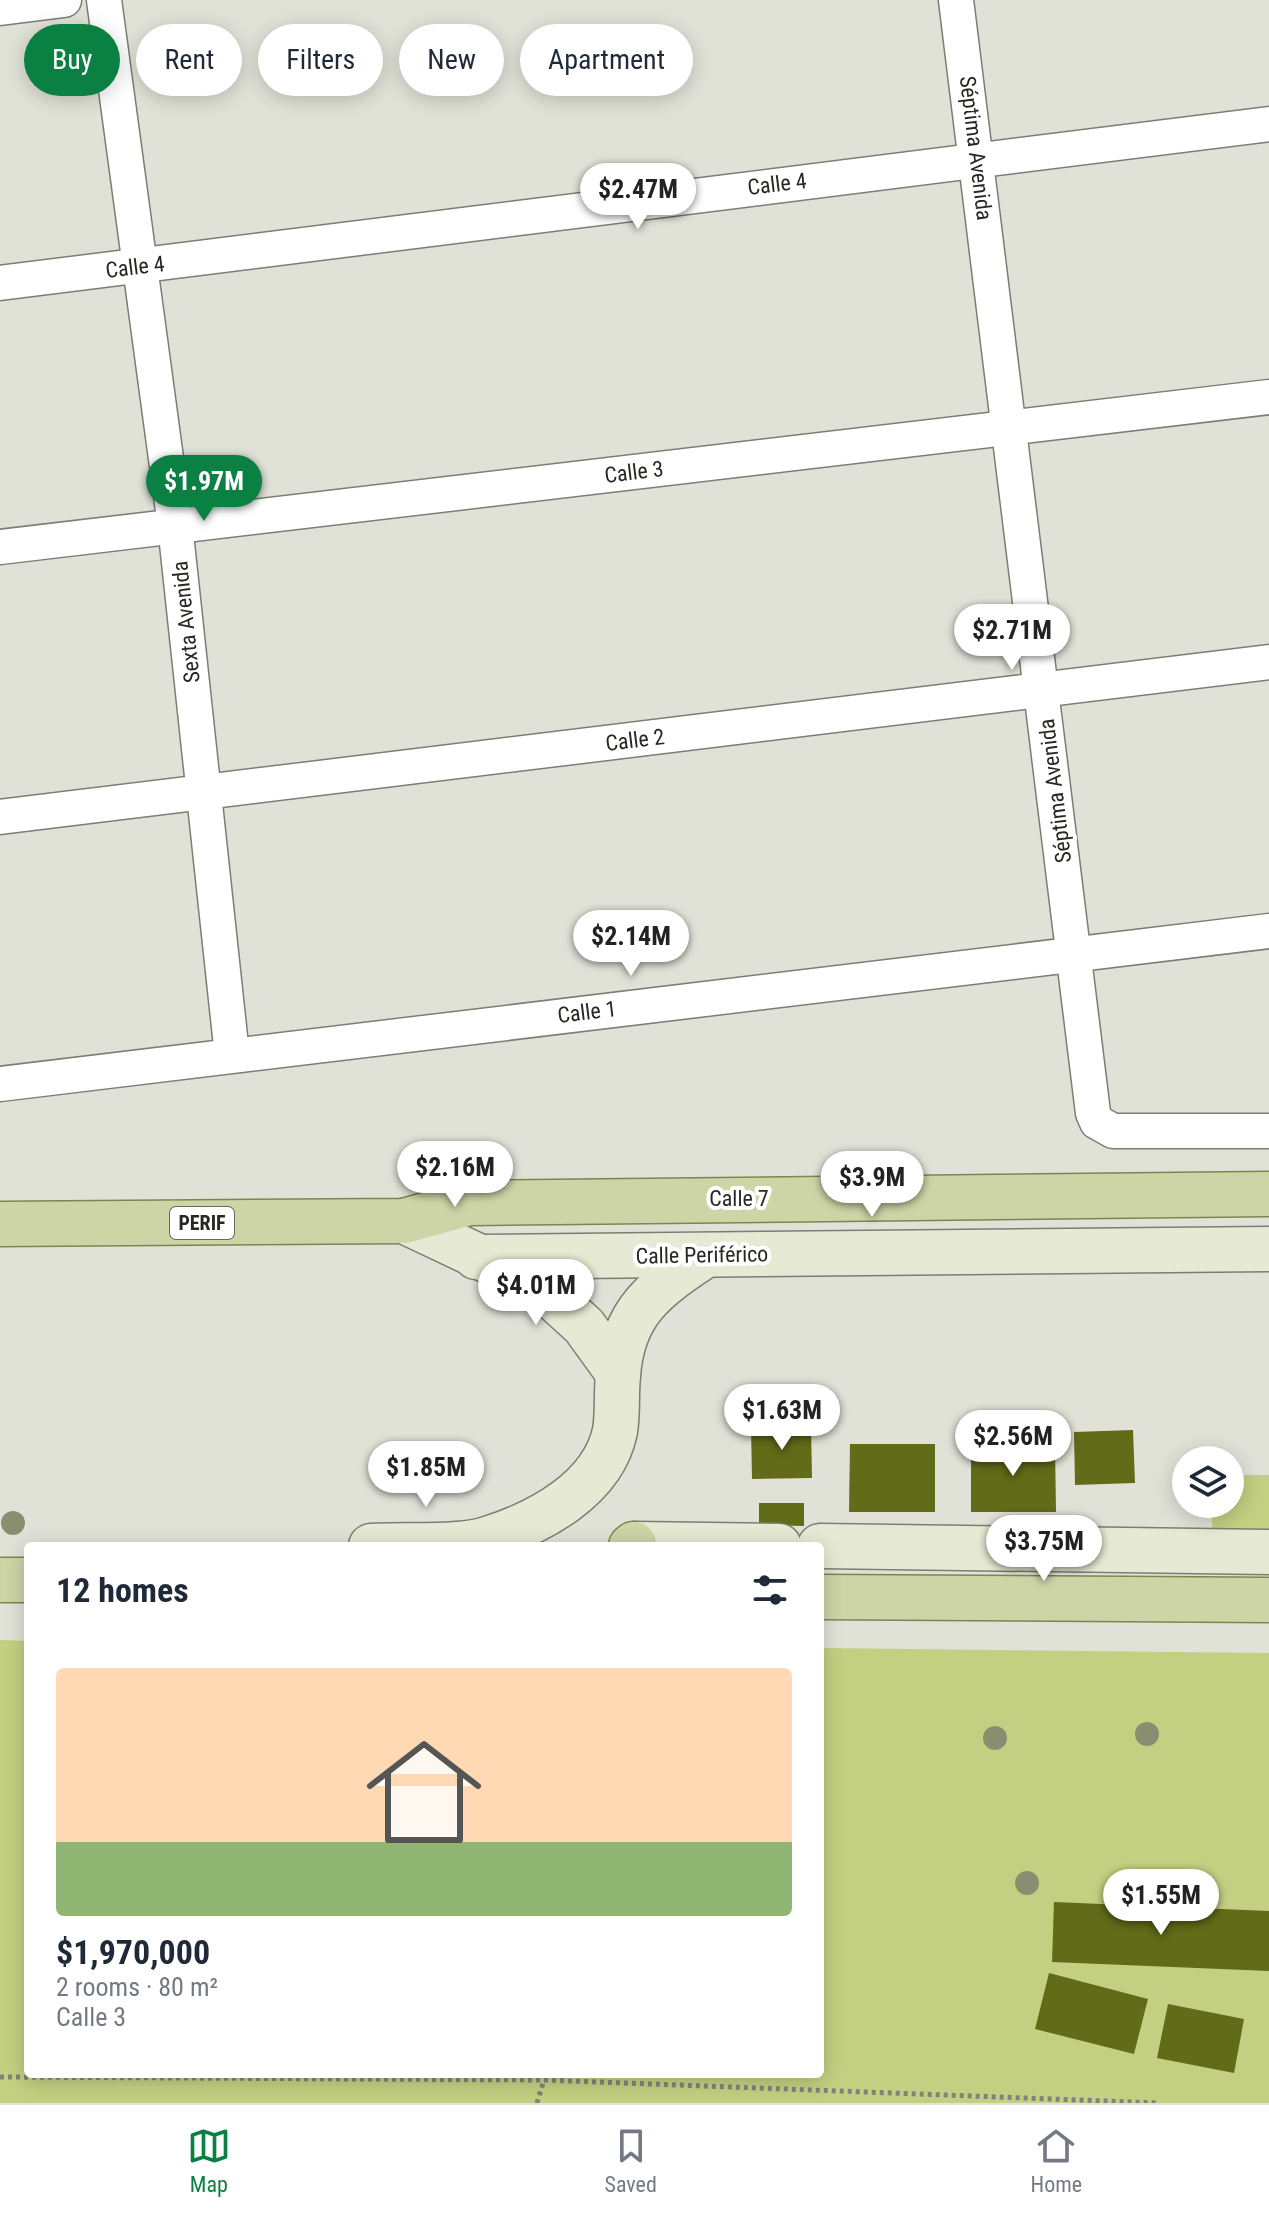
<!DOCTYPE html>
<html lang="en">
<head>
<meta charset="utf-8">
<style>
  :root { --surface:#fff; --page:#f6f6f7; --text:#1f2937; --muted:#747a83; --line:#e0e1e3; --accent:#0b8043 }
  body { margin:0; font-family:"Roboto Condensed",sans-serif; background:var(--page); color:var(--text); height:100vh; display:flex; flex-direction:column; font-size:30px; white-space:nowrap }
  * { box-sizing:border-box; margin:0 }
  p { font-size:26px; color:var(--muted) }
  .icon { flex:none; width:44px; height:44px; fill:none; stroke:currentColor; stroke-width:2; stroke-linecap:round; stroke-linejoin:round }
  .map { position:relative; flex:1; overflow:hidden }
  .side { position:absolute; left:24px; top:1542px; width:800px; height:536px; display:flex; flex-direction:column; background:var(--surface); border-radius:8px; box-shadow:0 4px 20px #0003 }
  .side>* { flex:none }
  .hud { position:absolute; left:24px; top:24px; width:800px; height:72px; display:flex; gap:16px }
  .fabs { position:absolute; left:1172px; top:1446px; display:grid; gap:16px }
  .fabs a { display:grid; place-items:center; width:72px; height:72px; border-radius:50%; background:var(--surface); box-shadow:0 4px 20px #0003; font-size:40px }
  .price { position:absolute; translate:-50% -68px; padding:0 18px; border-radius:28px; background:#fff; color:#222; font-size:26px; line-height:52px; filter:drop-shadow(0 2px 4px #0008) }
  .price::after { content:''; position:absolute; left:50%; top:48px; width:24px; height:18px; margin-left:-12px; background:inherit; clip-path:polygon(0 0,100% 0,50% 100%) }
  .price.current { background:var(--accent); color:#fff }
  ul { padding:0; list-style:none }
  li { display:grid; align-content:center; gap:16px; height:424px; padding:0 32px }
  li span { display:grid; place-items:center; height:248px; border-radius:8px; color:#555 }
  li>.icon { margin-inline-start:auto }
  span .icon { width:144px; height:144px; fill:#fffc; stroke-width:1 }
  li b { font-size:34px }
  h2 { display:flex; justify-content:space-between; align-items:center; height:96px; padding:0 32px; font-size:34px }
  .chip { padding:0 28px; border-radius:36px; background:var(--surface); box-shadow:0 4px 20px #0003; font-size:28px; line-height:72px }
  .chip.current { background:var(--accent); color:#fff }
  .tabs { display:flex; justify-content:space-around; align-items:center; height:112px; border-top:2px solid var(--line); background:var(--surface); font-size:22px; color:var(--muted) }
  .tabs a { display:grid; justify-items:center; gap:4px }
  .tabs .current { color:var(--accent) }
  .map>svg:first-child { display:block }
</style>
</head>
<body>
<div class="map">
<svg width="1269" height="2103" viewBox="0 0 1269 2103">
  <rect width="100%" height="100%" fill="#e0e2d7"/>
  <!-- green -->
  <g fill="#c3d081">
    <polygon points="1230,1475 1269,1475 1269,1533 1212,1533 1212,1504 1230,1504"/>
    <polygon points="0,1640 28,1641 28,2074 820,2074 820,1648 1269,1653 1269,2103 0,2103"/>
  </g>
  <!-- building -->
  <g fill="#616b18">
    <polygon points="811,1426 812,1478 752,1479 751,1427"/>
    <polygon points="1133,1430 1135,1483 1075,1485 1074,1432"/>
    <polygon points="971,1442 1055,1444 1056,1512 971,1512"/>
    <polygon points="850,1444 935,1444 935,1512 849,1512"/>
    <polygon points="759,1503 804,1503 804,1526 759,1525"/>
    <polygon points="1054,1902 1269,1911 1269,1971 1052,1962"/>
    <polygon points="1049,1973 1148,1999 1134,2054 1035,2029"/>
    <polygon points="1168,2004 1244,2019 1234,2073 1157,2058"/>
  </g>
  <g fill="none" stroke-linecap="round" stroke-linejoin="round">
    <defs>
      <g id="street">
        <polyline points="104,0 175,525 232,1055"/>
        <polyline points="956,0 1093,1113 1097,1122 1113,1131 1269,1131"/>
        <polyline points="0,8 64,0"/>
        <polyline points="0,283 1269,124"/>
        <polyline points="0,547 1269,397"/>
        <polyline points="0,817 1269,662"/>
        <polyline points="0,1084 1269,931"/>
      </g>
      <g id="secondary">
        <polyline points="404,1221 539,1285 584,1326 618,1373"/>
        <polyline points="476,1257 1269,1249"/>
        <polyline points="634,1544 779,1546"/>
        <path d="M371,1546C402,1544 459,1548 487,1539C539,1523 603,1489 615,1431C618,1413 616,1394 618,1376C622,1311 656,1288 706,1255"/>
        <polyline points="820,1546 1269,1552"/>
      </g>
      <g id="primary">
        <polyline points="0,1224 404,1221 469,1203 1269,1194"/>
        <polyline points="631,1546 634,1544"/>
        <polyline points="0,1580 28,1580"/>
        <polyline points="820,1597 1269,1600"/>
      </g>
    </defs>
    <!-- street casing -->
    <use href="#street" stroke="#7b7e73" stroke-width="37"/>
    <!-- secondary casing -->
    <use href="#secondary" stroke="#7b7e73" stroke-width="47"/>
    <!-- primary casing -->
    <use href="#primary" stroke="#7d8552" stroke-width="47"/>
    <!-- path -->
    <g stroke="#81837b" stroke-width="5" stroke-dasharray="4 4" stroke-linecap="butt">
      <polyline points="0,2077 544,2080 1159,2103"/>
      <polyline points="537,2103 544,2080"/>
    </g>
    <!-- street -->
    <use href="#street" stroke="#fff" stroke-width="34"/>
    <!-- secondary -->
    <use href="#secondary" stroke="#e6e9d3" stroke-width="44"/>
    <!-- primary -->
    <use href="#primary" stroke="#cdd4a6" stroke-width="44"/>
  </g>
  <!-- trees -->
  <g fill="#8a8e71">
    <circle cx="13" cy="1523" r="12"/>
    <circle cx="1147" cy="1734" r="12"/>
    <circle cx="995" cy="1738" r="12"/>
    <circle cx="1027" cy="1883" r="12"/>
    <circle cx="1152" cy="1899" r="12"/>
  </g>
  <g text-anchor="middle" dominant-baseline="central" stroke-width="8" stroke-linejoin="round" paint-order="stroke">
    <!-- shield labels -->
    <rect fill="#fff" stroke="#686866" stroke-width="2" x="170" y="1207" width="64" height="32" rx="6"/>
    <g font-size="20" font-weight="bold" fill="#272824">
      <text x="202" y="1223">PERIF</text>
    </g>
    <!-- street labels -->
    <g font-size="22" fill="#272824" stroke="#fff">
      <text transform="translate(976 148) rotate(83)">Séptima Avenida</text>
      <text transform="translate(777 184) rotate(-7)">Calle 4</text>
      <text transform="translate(135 267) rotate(-7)">Calle 4</text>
      <text transform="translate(634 472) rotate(-7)">Calle 3</text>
      <text transform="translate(186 622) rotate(-96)">Sexta Avenida</text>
      <text transform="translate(635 740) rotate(-7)">Calle 2</text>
      <text transform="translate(1055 791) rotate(-97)">Séptima Avenida</text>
      <text transform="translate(587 1012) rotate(-7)">Calle 1</text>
      <text x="739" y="1198">Calle 7</text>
      <text transform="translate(702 1255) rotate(-1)">Calle Periférico</text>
    </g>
  </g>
</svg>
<div class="fabs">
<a><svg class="icon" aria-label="layers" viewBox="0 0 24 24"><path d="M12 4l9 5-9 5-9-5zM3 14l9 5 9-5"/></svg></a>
</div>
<b class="price" style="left:638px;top:231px">$2.47M</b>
<b class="price current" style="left:204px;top:523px">$1.97M</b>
<b class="price" style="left:1012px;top:672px">$2.71M</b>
<b class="price" style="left:631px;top:978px">$2.14M</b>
<b class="price" style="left:455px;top:1209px">$2.16M</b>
<b class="price" style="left:872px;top:1219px">$3.9M</b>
<b class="price" style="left:536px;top:1327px">$4.01M</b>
<b class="price" style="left:782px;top:1452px">$1.63M</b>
<b class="price" style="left:1013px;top:1478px">$2.56M</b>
<b class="price" style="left:426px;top:1509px">$1.85M</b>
<b class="price" style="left:1044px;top:1583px">$3.75M</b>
<b class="price" style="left:1161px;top:1937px">$1.55M</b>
<div class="hud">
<a class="chip current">Buy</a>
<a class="chip">Rent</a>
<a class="chip">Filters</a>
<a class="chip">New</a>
<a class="chip">Apartment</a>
</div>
<section class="side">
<h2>12 homes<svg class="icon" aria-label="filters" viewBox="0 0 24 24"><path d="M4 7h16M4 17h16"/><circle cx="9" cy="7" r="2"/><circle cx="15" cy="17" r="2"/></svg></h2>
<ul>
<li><span style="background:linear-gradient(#ffd9b3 70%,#8fb573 0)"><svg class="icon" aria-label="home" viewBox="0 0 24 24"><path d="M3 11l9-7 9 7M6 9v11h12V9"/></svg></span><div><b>$1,970,000</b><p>2 rooms · 80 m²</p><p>Calle 3</p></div></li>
</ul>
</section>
</div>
<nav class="tabs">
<a class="current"><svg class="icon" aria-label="map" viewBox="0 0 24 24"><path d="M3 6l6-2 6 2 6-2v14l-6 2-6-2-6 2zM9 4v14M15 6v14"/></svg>Map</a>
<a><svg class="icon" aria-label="saved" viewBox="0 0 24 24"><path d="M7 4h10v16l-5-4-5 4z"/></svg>Saved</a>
<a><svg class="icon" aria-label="home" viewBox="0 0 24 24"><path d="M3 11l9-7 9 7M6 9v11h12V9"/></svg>Home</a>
</nav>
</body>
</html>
